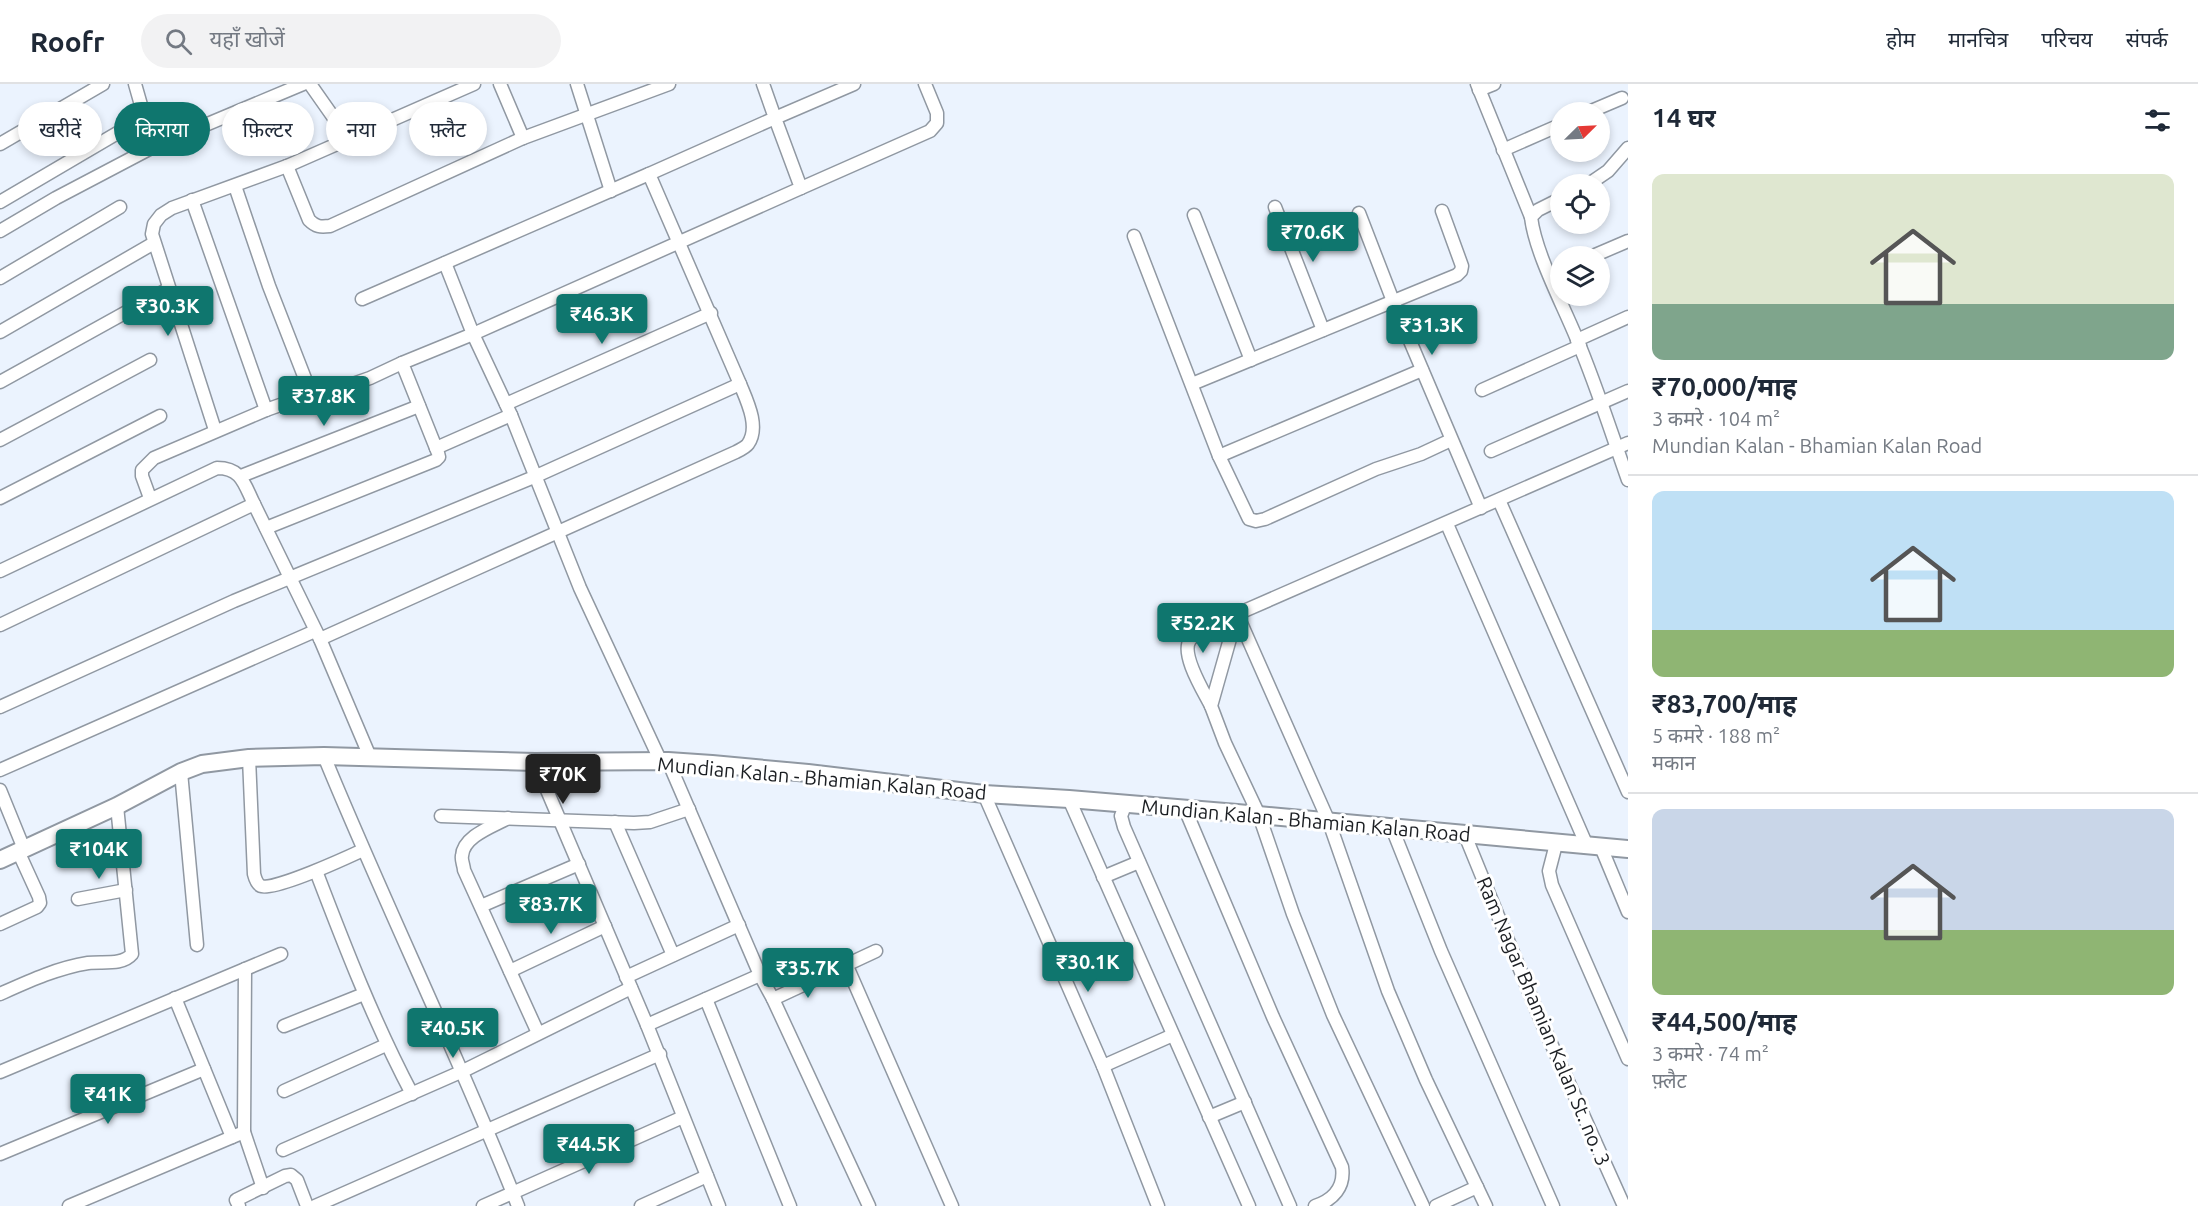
<!DOCTYPE html>
<html lang="hi">
<head>
<meta charset="utf-8">
<style>
  :root { --surface:#fff; --page:#f2f2f3; --text:#1f2937; --muted:#747a83; --line:#e0e1e3; --accent:#0f766e }
  body { margin:0; font-family:Ubuntu,"Noto Sans Devanagari",sans-serif; background:var(--page); color:var(--text); height:100vh; display:flex; flex-direction:column; font-size:22px; white-space:nowrap }
  * { box-sizing:border-box; margin:0 }
  p { font-size:20px; color:var(--muted) }
  .icon { flex:none; width:33px; height:33px; fill:none; stroke:currentColor; stroke-width:2; stroke-linecap:round; stroke-linejoin:round }
  .map { position:relative; flex:1; overflow:hidden }
  .details { display:flex; flex-direction:column; background:var(--surface); width:570px }
  .details>* { flex:none }
  .guide { position:absolute; left:18px; top:18px; width:570px; height:54px; display:flex; gap:12px }
  .needle { width:39px; rotate:66deg }
  .fabs { position:absolute; left:1550px; top:18px; display:grid; gap:12px }
  .fabs a { display:grid; place-items:center; width:60px; height:60px; border-radius:50%; background:var(--surface); box-shadow:0 3px 9px #0003; font-size:30px }
  .price { position:absolute; translate:-50% -51px; padding:0 14px; border-radius:6px; background:var(--accent); color:#fff; font-size:20px; line-height:39px; filter:drop-shadow(0 2px 3px #0008) }
  .price::after { content:''; position:absolute; left:50%; top:36px; width:18px; height:14px; margin-left:-9px; background:inherit; clip-path:polygon(0 0,100% 0,50% 100%) }
  .price.on { background:#222; color:#fff }
  ul { padding:0; list-style:none }
  li { display:grid; align-content:center; gap:12px; height:318px; padding:0 24px }
  li+li { border-top:2px solid var(--line) }
  li span { display:grid; place-items:center; height:186px; border-radius:12px; color:#555 }
  li>.icon { margin-inline-start:auto }
  span .icon { width:108px; height:108px; fill:#fffc; stroke-width:1 }
  li b { font-size:26px }
  h2 { display:flex; justify-content:space-between; align-items:center; height:72px; padding:0 24px; font-size:26px }
  .pill { padding:0 21px; border-radius:27px; background:var(--surface); box-shadow:0 3px 9px #0003; font-size:21px; line-height:54px }
  .pill.on { background:var(--accent); color:#fff }
  header { display:flex; align-items:center; gap:36px; box-sizing:border-box; height:84px; padding:0 30px; background:var(--surface); border-bottom:2px solid var(--line) }
  header strong { font-size:28px }
  nav { display:flex; gap:33px; margin-inline-start:auto; font-size:21px }
  .search { width:420px; height:54px; background:var(--page); display:flex; align-items:center; gap:15px; box-sizing:border-box; padding:0 21px; border-radius:33px; color:var(--muted); font-size:22px }
  main { display:flex; flex:1; min-height:0 }
  .map>svg:first-child { display:block }
</style>
</head>
<body>
<header>
<strong>Roofr</strong>
<div class="search"><svg class="icon" aria-label="search" viewBox="0 0 24 24"><circle cx="10" cy="10" r="6"/><path d="M15 15l6 6"/></svg>यहाँ खोजें</div>
<nav><a>होम</a><a>मानचित्र</a><a>परिचय</a><a>संपर्क</a></nav>
</header>
<main>
<div class="map">
<svg width="1628" height="1122" viewBox="0 0 1628 1122">
  <rect width="100%" height="100%" fill="#ebf3fe"/>
  <g fill="none" stroke-linecap="round" stroke-linejoin="round">
    <defs>
      <g id="minor">
        <polyline points="135,0 153,63 303,0"/>
        <polyline points="310,0 336,37 345,56"/>
        <polyline points="500,0 523,54"/>
        <polyline points="577,0 611,107"/>
        <polyline points="1477,0 1531,133"/>
        <polyline points="1479,6 1494,0"/>
        <polyline points="1589,28 1622,14"/>
        <polyline points="0,60 103,0"/>
        <polyline points="1503,66 1560,41"/>
        <path d="M287,82L309,136C316,143 320,143 330,142L523,54L669,0"/>
        <polyline points="1589,100 1608,87 1628,64"/>
        <polyline points="235,102 269,202 311,310"/>
        <polyline points="801,104 930,47 937,39 937,29 925,0"/>
        <path d="M1560,115L1538,126L1531,133C1535,168 1562,219 1576,253C1596,300 1611,348 1628,396"/>
        <polyline points="192,116 266,326"/>
        <polyline points="0,118 143,34"/>
        <polyline points="1275,123 1323,246"/>
        <polyline points="1359,129 1393,217 1481,424"/>
        <polyline points="1194,131 1251,276"/>
        <polyline points="0,147 56,114 153,63"/>
        <polyline points="1134,152 1219,372 1249,435 1256,437 1265,435 1376,385 1421,370 1451,356"/>
        <polyline points="1593,172 1628,157"/>
        <polyline points="445,179 473,250 511,331 580,504 661,678"/>
        <polyline points="0,194 120,123"/>
        <polyline points="362,215 649,90"/>
        <polyline points="0,248 154,159"/>
        <polyline points="1577,256 1628,233"/>
        <polyline points="0,298 168,205"/>
        <polyline points="1192,300 1457,191 1461,187 1462,182 1442,127"/>
        <polyline points="1482,306 1580,262"/>
        <polyline points="506,320 711,229"/>
        <polyline points="215,346 152,150 154,140 161,131 172,124 287,82 474,0"/>
        <polyline points="0,356 150,276"/>
        <polyline points="436,364 511,331"/>
        <polyline points="1491,367 1628,307"/>
        <polyline points="1219,372 1422,286"/>
        <polyline points="241,392 419,322"/>
        <polyline points="0,414 160,332"/>
        <polyline points="150,414 142,392 142,386 154,374 266,326 311,310 347,302 370,294 402,279"/>
        <polyline points="1499,416 1628,708"/>
        <polyline points="1447,440 1587,762"/>
        <polyline points="266,444 436,376 439,373 438,369 402,279 473,250 801,104 775,34 854,0"/>
        <path d="M0,487L217,384C242,384 244,400 254,420"/>
        <polyline points="0,541 254,420 320,555 370,673"/>
        <path d="M320,555L736,368C740,366 746,363 748,360C760,343 747,317 740,300"/>
        <path d="M1211,622C1204,608 1180,570 1190,556C1198,545 1225,536 1237,530L1329,738L1388,907L1426,996L1486,1122"/>
        <polyline points="0,623 234,517 534,393 740,300 649,90 775,34 763,0"/>
        <path d="M324,672C386,823 458,970 518,1122"/>
        <path d="M249,674L254,790C255,794 257,800 261,802C274,807 348,773 363,766"/>
        <polyline points="668,677 760,891 647,941 719,1122"/>
        <polyline points="535,678 647,941"/>
        <polyline points="0,686 315,547"/>
        <polyline points="181,688 197,861"/>
        <polyline points="0,706 24,765"/>
        <polyline points="984,710 1103,982 1158,1122"/>
        <polyline points="1069,715 1249,1122"/>
        <polyline points="1126,719 1121,732 1124,743 1290,1122"/>
        <path d="M1185,725L1273,933L1342,1083C1345,1103 1333,1116 1315,1122"/>
        <polyline points="441,732 634,739 650,738 689,725"/>
        <path d="M508,734C494,742 463,752 462,772C461,776 464,782 464,786L538,949"/>
        <polyline points="615,738 673,871"/>
        <polyline points="1392,744 1441,867 1553,1122"/>
        <polyline points="1465,751 1541,937 1624,1122"/>
        <polyline points="1556,760 1549,787 1552,801 1628,975"/>
        <polyline points="1601,763 1628,828"/>
        <path d="M316,787C345,863 374,938 412,1010"/>
        <polyline points="1103,793 1139,778"/>
        <polyline points="78,815 126,806"/>
        <polyline points="481,822 579,780"/>
        <polyline points="0,840 37,823 40,819 39,813 18,767"/>
        <polyline points="846,880 952,1122"/>
        <polyline points="245,885 244,1048 263,1104"/>
        <polyline points="510,887 605,842"/>
        <polyline points="760,891 773,915 876,867"/>
        <polyline points="626,893 739,841"/>
        <path d="M0,910C29,897 57,884 88,879C102,877 122,882 132,870L117,722"/>
        <polyline points="175,914 232,1053"/>
        <polyline points="706,915 790,1122"/>
        <polyline points="773,915 869,1122"/>
        <polyline points="284,942 364,910"/>
        <polyline points="1103,982 1173,951"/>
        <polyline points="0,988 281,870"/>
        <polyline points="284,1007 386,961"/>
        <polyline points="1209,1033 1245,1018"/>
        <polyline points="283,1066 463,987 631,904"/>
        <polyline points="0,1070 204,985"/>
        <polyline points="69,1122 244,1048"/>
        <polyline points="239,1122 236,1116 285,1092 291,1091 297,1096 307,1122"/>
        <polyline points="315,1122 660,970"/>
        <polyline points="483,1122 683,1033"/>
        <polyline points="641,1122 707,1092"/>
        <polyline points="1423,1122 1333,931 1293,830 1259,731 1225,659 1211,622 1237,530 1628,359"/>
        <polyline points="1436,1122 1477,1103"/>
      </g>
      <polyline id="tertiary" points="0,776 117,722 181,688 202,680 249,674 324,672 535,678 668,677 712,680 808,689 984,710 1069,715 1237,729 1628,765"/>
    </defs>
    <!-- minor casing -->
    <use href="#minor" stroke="#9098a2" stroke-width="15"/>
    <!-- tertiary casing -->
    <use href="#tertiary" stroke="#9098a2" stroke-width="20"/>
    <!-- minor -->
    <use href="#minor" stroke="#fff" stroke-width="12"/>
    <!-- tertiary -->
    <use href="#tertiary" stroke="#fff" stroke-width="16"/>
  </g>
  <g text-anchor="middle" dominant-baseline="central" stroke-width="6" stroke-linejoin="round" paint-order="stroke">
    <!-- street labels -->
    <g font-size="20" fill="#1c1f23" stroke="#fff">
      <text transform="translate(822 694) rotate(5)">Mundian Kalan - Bhamian Kalan Road</text>
      <text transform="translate(1306 736) rotate(5)">Mundian Kalan - Bhamian Kalan Road</text>
      <text transform="translate(1544 937) rotate(67)">Ram Nagar Bhamian Kalan St. no. 3</text>
    </g>
  </g>
</svg>
<div class="fabs">
<a><svg class="needle" viewBox="-14 -14 28 28"><path d="M0-13l5 13h-10z" fill="#e53935"/><path d="M0 13l5-13h-10z" fill="#747a83"/></svg></a>
<a><svg class="icon" aria-label="locate" viewBox="0 0 24 24"><circle cx="12" cy="12" r="6"/><path d="M12 2v4M12 18v4M2 12h4M18 12h4"/></svg></a>
<a><svg class="icon" aria-label="layers" viewBox="0 0 24 24"><path d="M12 4l9 5-9 5-9-5zM3 14l9 5 9-5"/></svg></a>
</div>
<b class="price" style="left:1313px;top:179px">₹70.6K</b>
<b class="price" style="left:168px;top:253px">₹30.3K</b>
<b class="price" style="left:602px;top:261px">₹46.3K</b>
<b class="price" style="left:1432px;top:272px">₹31.3K</b>
<b class="price" style="left:324px;top:343px">₹37.8K</b>
<b class="price" style="left:1203px;top:570px">₹52.2K</b>
<b class="price on" style="left:563px;top:721px">₹70K</b>
<b class="price" style="left:99px;top:796px">₹104K</b>
<b class="price" style="left:551px;top:851px">₹83.7K</b>
<b class="price" style="left:1088px;top:909px">₹30.1K</b>
<b class="price" style="left:808px;top:915px">₹35.7K</b>
<b class="price" style="left:453px;top:975px">₹40.5K</b>
<b class="price" style="left:108px;top:1041px">₹41K</b>
<b class="price" style="left:589px;top:1091px">₹44.5K</b>
<div class="guide">
<a class="pill">खरीदें</a>
<a class="pill on">किराया</a>
<a class="pill">फ़िल्टर</a>
<a class="pill">नया</a>
<a class="pill">फ़्लैट</a>
</div>
</div>
<section class="details">
<h2>14 घर<svg class="icon" aria-label="filters" viewBox="0 0 24 24"><path d="M4 7h16M4 17h16"/><circle cx="9" cy="7" r="2"/><circle cx="15" cy="17" r="2"/></svg></h2>
<ul>
<li><span style="background:linear-gradient(#dfe7d0 70%,#7fa58c 0)"><svg class="icon" aria-label="home" viewBox="0 0 24 24"><path d="M3 11l9-7 9 7M6 9v11h12V9"/></svg></span><div><b>₹70,000/माह</b><p>3 कमरे · 104 m²</p><p>Mundian Kalan - Bhamian Kalan Road</p></div></li>
<li><span style="background:linear-gradient(#bfe0f5 75%,#8fb573 0)"><svg class="icon" aria-label="home" viewBox="0 0 24 24"><path d="M3 11l9-7 9 7M6 9v11h12V9"/></svg></span><div><b>₹83,700/माह</b><p>5 कमरे · 188 m²</p><p>मकान</p></div></li>
<li><span style="background:linear-gradient(#c9d6e8 65%,#8fb573 0)"><svg class="icon" aria-label="home" viewBox="0 0 24 24"><path d="M3 11l9-7 9 7M6 9v11h12V9"/></svg></span><div><b>₹44,500/माह</b><p>3 कमरे · 74 m²</p><p>फ़्लैट</p></div></li>
</ul>
</section>
</main>
</body>
</html>
